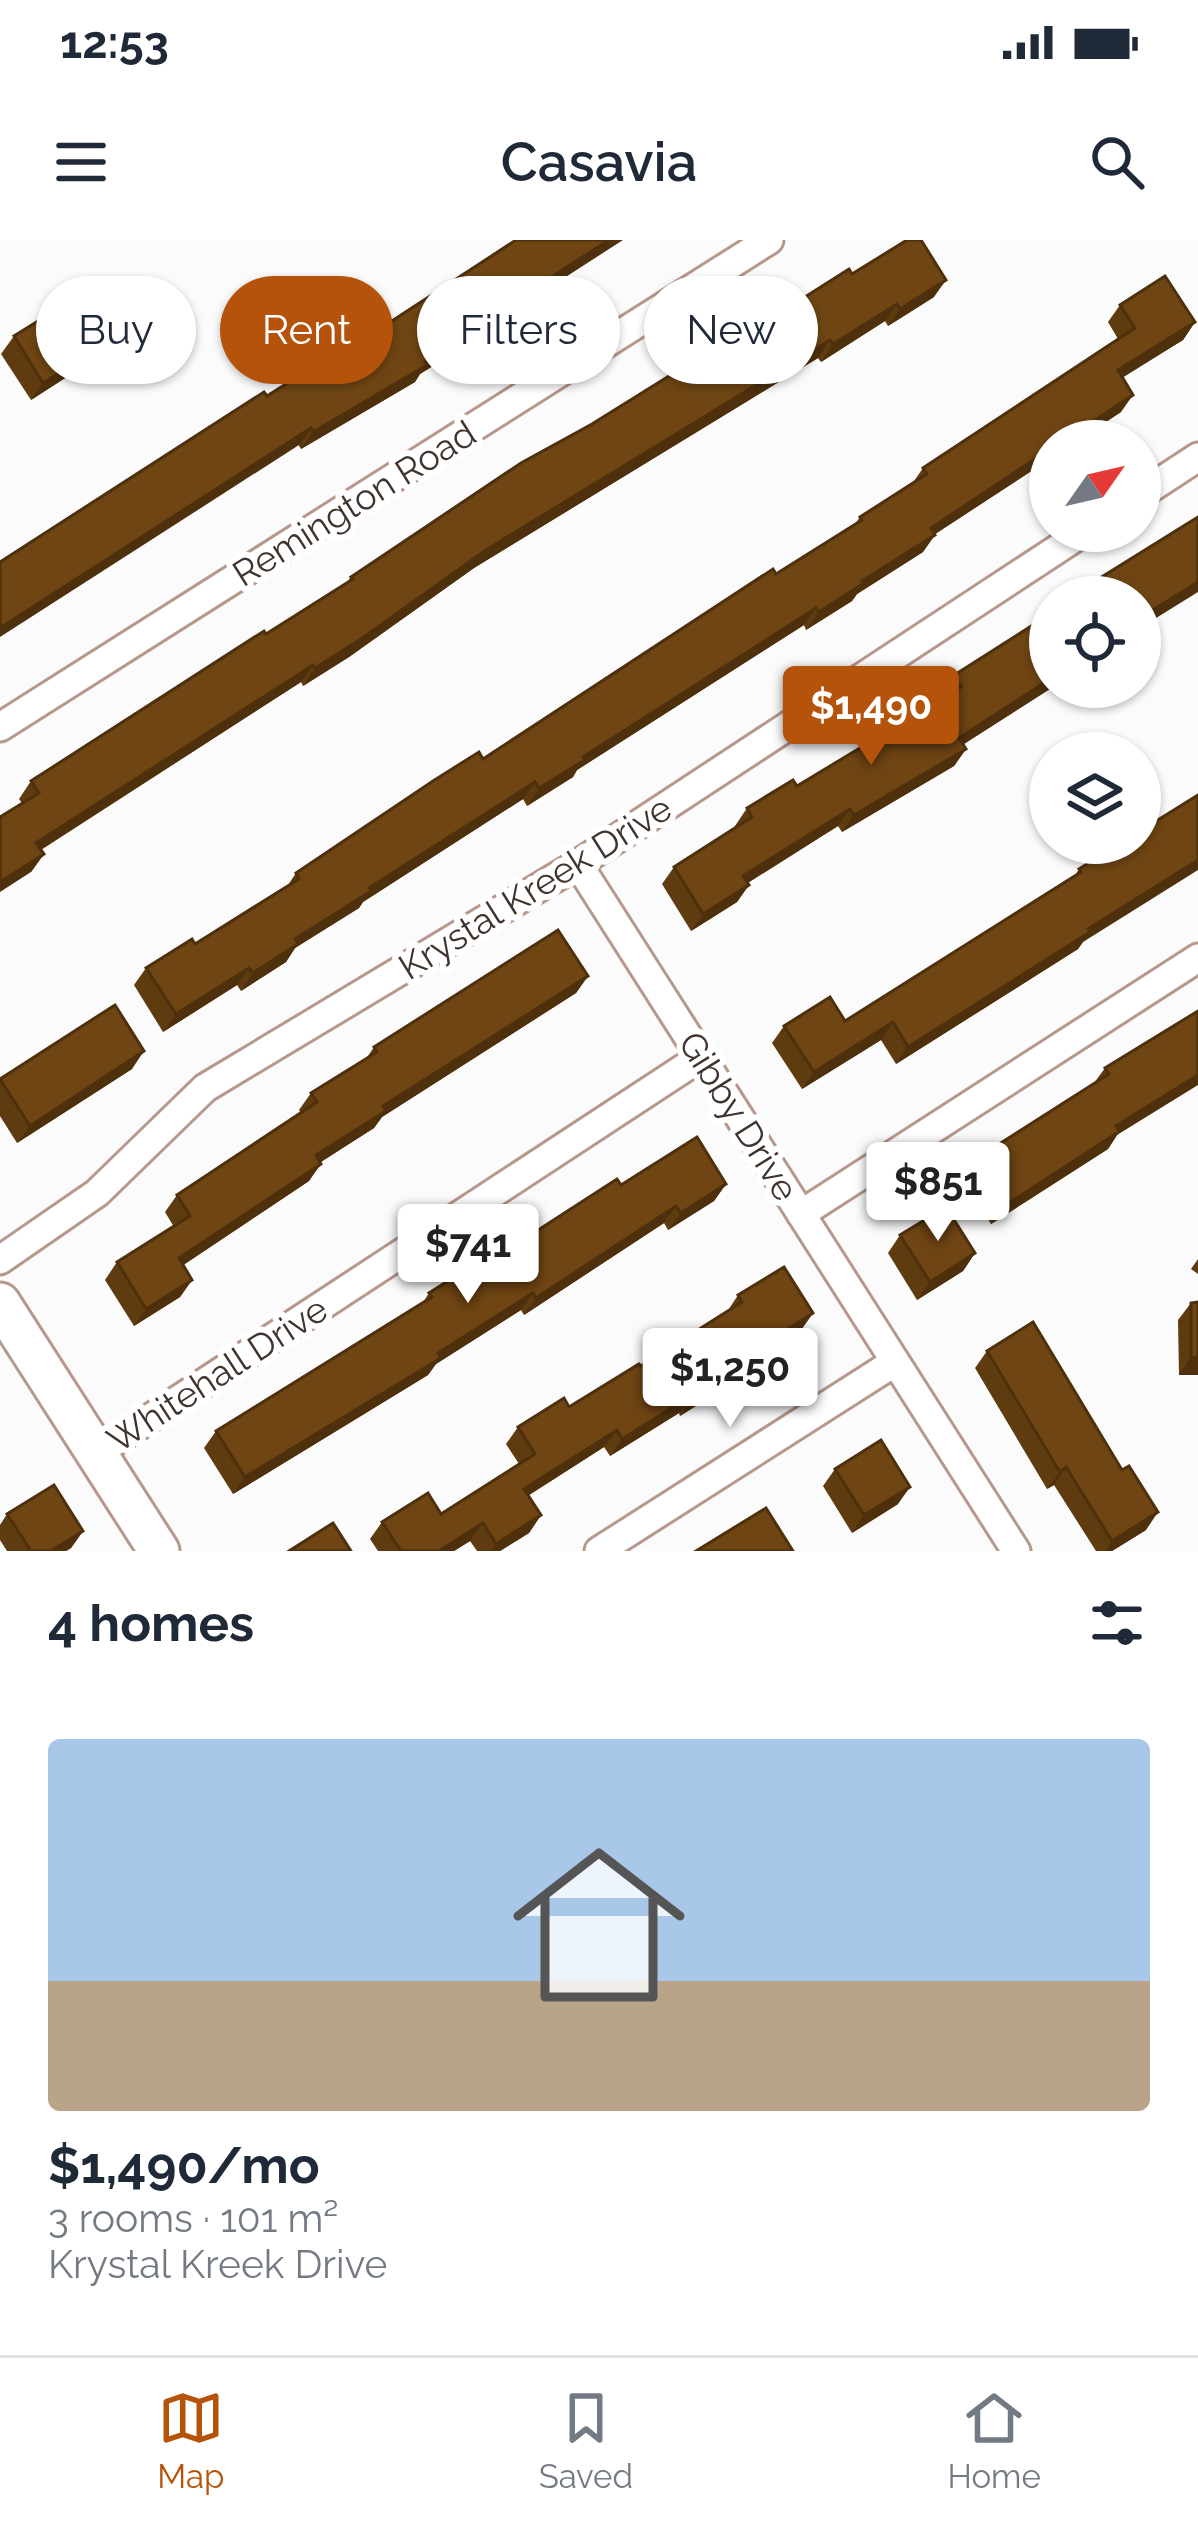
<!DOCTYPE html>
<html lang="en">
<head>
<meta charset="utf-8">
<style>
  :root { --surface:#fff; --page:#f2f2f3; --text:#1f2937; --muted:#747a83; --line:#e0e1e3; --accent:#b45309 }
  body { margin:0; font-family:Raleway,sans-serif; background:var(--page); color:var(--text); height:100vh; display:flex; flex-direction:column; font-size:45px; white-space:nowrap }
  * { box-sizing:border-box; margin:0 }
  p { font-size:39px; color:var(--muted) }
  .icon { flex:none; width:66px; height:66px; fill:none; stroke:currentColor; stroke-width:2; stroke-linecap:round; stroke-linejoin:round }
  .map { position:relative; height:1311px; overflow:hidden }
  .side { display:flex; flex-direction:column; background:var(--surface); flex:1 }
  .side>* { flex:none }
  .banner { position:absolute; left:36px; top:36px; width:1128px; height:108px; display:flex; gap:24px }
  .needle { width:78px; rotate:56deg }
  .fabs { position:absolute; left:1029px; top:180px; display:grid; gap:24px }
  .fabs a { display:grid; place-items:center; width:132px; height:132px; border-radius:50%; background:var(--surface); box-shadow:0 3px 9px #0004; font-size:60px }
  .price { position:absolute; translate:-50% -102px; padding:0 27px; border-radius:12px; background:#fff; color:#222; font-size:39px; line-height:78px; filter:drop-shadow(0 3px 6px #0008) }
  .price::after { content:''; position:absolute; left:50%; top:72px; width:36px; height:27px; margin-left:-18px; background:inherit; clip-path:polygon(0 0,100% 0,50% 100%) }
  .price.selected { background:var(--accent); color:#fff }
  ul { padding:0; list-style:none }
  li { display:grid; align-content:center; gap:24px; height:636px; padding:0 48px }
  li span { display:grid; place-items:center; height:372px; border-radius:12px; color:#555 }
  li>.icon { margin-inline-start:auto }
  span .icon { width:216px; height:216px; fill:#fffc; stroke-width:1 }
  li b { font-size:51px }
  h2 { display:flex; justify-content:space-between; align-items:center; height:144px; padding:0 48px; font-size:51px }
  .chip { padding:0 42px; border-radius:54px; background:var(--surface); box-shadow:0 3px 9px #0004; font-size:42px; line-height:108px }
  .chip.selected { background:var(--accent); color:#fff }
  .status { display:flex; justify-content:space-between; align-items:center; height:84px; padding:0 60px; background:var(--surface); direction:ltr }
  .status svg { height:33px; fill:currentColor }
  header { display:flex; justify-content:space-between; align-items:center; height:156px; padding:0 48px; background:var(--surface); font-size:54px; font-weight:600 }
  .dock { display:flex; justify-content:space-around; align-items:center; height:168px; border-top:3px solid var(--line); background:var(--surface); font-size:33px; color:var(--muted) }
  .dock a { display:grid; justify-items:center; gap:6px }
  .dock .selected { color:var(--accent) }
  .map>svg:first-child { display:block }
</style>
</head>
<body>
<div class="status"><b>12:53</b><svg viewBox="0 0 49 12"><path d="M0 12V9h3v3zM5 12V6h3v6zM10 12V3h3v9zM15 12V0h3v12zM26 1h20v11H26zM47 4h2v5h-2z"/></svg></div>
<header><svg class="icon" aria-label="menu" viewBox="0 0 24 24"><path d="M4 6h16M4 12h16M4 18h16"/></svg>Casavia<svg class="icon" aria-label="search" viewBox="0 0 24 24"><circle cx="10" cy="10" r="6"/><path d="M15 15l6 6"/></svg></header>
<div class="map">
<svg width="1198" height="1311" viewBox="0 0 1198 1311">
  <rect width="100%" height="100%" fill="#fbfbfb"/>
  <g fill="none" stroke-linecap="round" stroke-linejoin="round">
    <defs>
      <g id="street">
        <polyline points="1140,255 1198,217"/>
        <polyline points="0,487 769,0"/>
        <polyline points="578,624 1016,1311"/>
        <polyline points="801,974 1198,718"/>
        <polyline points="0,1020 97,953 205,848 578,624 1085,291"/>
        <polyline points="94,1215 701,817"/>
        <polyline points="599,1311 895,1122"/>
      </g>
      <polyline id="secondary" points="0,1063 159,1311"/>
    </defs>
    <!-- street casing -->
    <use href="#street" stroke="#b7988c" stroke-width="33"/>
    <!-- secondary casing -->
    <use href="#secondary" stroke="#b7988c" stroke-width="45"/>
    <!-- street -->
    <use href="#street" stroke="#fff" stroke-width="27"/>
    <!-- secondary -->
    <use href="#secondary" stroke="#fff" stroke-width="39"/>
  </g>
  <!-- wall -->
  <g fill="#5f3b10">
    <polygon points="852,34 934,57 888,86 885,81 821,122 818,118 474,328 349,417 303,446 301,442 41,610 44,614 31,632 22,563 19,559 31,541 346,343 351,337 592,184 786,69"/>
    <polygon points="544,51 537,61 420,134 415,142 301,209 267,156 332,120"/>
    <polygon points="1120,65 1195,82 1183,100 1122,137 1121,172 935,294 923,312 857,354 852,361 806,390 804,385 577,530 573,537 527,566 523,559 363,662 359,668 295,708 286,722 241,751 237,745 163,792 134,745 146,728 195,704 286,648 296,633 483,519 855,284 860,277 912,244 923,228 1118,99 1108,82"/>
    <polygon points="14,96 76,131 31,160 1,114"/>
    <polygon points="953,436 1053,447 963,504 966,509 954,526 842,592 838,586 748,643 749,645 737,662 691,691 662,644 674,627 736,588 735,586 747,568 797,546 944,457 941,453"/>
    <polygon points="1121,603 1083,702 1078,709 896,824 881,800 802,849 772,803 784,786 845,781 1074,637 1079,629"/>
    <polygon points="588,736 576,753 382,877 374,888 320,922 309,941 183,1025 192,1040 180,1057 134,1086 105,1040 117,1022 174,987 165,972 177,955 301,873 299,870 311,853 366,819 374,807"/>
    <polygon points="1198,771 1108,909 991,984 962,937 974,920 1094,843 1105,828"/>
    <polygon points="132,829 17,903 0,876 0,839"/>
    <polygon points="726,944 714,961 668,990 664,983 524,1075 521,1070 436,1124 428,1135 233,1254 204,1208 216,1191 422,1064 429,1053 478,1029 621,945"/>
    <polygon points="900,995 975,1013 963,1031 917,1060 888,1013"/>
    <polygon points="1198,1019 1198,1034 1191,1029"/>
    <polygon points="738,1055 813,1073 801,1090 738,1131 726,1147 680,1176 679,1173 610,1216 604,1207 529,1255 541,1275 529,1293 500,1311 477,1311 470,1301 454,1311 378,1311 370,1299 382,1282 441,1274 519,1224 506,1204 518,1187 569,1167 641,1126 727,1072"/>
    <polygon points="1198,1062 1198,1135 1179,1135 1178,1080 1191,1063"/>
    <polygon points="987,1111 1122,1230 1146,1290 1112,1311 1096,1311 1054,1245 1047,1249 975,1128"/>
    <polygon points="835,1229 898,1264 852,1293 823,1246"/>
    <polygon points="7,1274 83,1291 71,1308 66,1311 7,1311 0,1300 0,1285"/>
  </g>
  <!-- shaded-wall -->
  <g fill="#4e300d">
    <polygon points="609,0 623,0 544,51 537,61 420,134 415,142 301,209 313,192 425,122"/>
    <polygon points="946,40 934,57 888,86 900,69"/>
    <polygon points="897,64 885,81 821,122 833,104"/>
    <polygon points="1195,82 1183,100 1106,148 1118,130"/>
    <polygon points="830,100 818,118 474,328 349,417 303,446 315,428 486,310"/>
    <polygon points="89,114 76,131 31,160 43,143"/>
    <polygon points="1133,155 1121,172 1077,201 1063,201"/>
    <polygon points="311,188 299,205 0,397 0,388"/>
    <polygon points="1050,209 1050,219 920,304 935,295 923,312 857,354 852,361 806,390 819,372 931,288"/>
    <polygon points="1198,342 1198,352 1140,388 1140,378"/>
    <polygon points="816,368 804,385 577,530 573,537 527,566 539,548 583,517"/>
    <polygon points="313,425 301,442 24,620 36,603"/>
    <polygon points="1050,439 1050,447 1053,447 947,515 959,498"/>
    <polygon points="966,509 954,526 842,592 854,575"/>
    <polygon points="535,542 523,559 363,662 359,668 295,708 286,722 241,751 253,733 295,699 369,648"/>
    <polygon points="850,569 838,586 731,653 743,636"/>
    <polygon points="44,614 31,632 0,652 0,642"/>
    <polygon points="1198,620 1198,630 1083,702 1078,709 896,824 908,807 1088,689"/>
    <polygon points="749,645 737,662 691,691 703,674"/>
    <polygon points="249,728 237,745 163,792 176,774"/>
    <polygon points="588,736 576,753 382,877 374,888 304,933 316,915 383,866"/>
    <polygon points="893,782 881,800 802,849 814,832"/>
    <polygon points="144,811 132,829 17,903 30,886"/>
    <polygon points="1198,835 1198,845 1117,895 1108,909 991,984 1003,967 1116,886"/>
    <polygon points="321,924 309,941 167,1036 179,1018"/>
    <polygon points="726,944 714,961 668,990 681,973"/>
    <polygon points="676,966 664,983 524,1075 536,1058"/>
    <polygon points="975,1013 963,1031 917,1060 930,1042"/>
    <polygon points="192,1040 180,1057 134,1086 146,1069"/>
    <polygon points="533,1053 521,1070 436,1124 428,1135 233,1254 245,1237"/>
    <polygon points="813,1073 801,1090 738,1131 726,1147 680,1176 692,1158 734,1123"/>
    <polygon points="1198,1117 1198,1135 1179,1135 1191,1118"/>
    <polygon points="691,1156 679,1173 610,1216 622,1199"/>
    <polygon points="617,1190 604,1207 512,1266 524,1249"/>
    <polygon points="1066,1227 1054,1245 1047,1249 1060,1232"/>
    <polygon points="910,1247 898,1264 852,1293 864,1275"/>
    <polygon points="1158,1272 1146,1290 1112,1311 1105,1311 1112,1301"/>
    <polygon points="541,1275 529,1293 500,1311 491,1311 496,1304"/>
    <polygon points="483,1283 470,1301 454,1311 439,1311"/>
    <polygon points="83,1291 71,1308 66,1311 51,1311"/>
  </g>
  <!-- building -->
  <g fill="#6f4513" stroke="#4e300d" stroke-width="3">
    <polygon points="516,0 609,0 547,40 550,44 425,122 427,125 313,192 311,188 0,388 0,322 264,152 267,156 330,116 332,120"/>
    <polygon points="907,0 921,0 946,40 900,69 897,64 833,104 830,100 486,310 361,399 315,428 313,425 36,603 44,614 0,642 0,577 39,553 31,541 264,391 266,394 353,339 351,337 521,223 592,184 783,65 786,69 849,29 852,34"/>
    <polygon points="1165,36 1195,82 1118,130 1133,155 1063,201 1050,201 1050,209 931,288 935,295 862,341 864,343 819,372 816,368 583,517 585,520 539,548 535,542 369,648 371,651 295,699 298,704 253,733 249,728 176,774 146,728 192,699 195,704 299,639 296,633 433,541 479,512 483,519 773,329 776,334 862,280 860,277 927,234 923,228 1135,88 1120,65"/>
    <polygon points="59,68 89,114 43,143 14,96"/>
    <polygon points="1198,277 1198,342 1140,378 1140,357 1076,357 1094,346 1092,343"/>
    <polygon points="1050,374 1050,439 959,498 966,509 854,575 850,569 743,636 749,645 703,674 674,627 752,577 747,568 793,540 797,546 961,447 953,436"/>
    <polygon points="1198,555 1198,620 1088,689 1090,692 908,807 893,782 814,832 784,786 830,757 845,781 1081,632 1079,629 1121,603 1140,603 1140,591"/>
    <polygon points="558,690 588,736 383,866 386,871 316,915 321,924 179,1018 192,1040 146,1069 117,1022 190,976 177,955 317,862 311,853 377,812 374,807"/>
    <polygon points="115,765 144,811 30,886 0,839"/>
    <polygon points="1198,771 1198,835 1116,886 1120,891 1003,967 974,920 1109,834 1105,828"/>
    <polygon points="697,897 726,944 681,973 676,966 536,1058 533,1053 438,1113 441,1118 245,1237 216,1191 432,1057 429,1053 475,1024 478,1029 617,939 621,945"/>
    <polygon points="946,967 975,1013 930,1042 900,995"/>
    <polygon points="784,1027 813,1073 734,1123 738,1130 692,1158 691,1156 622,1199 617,1190 524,1249 541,1275 496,1304 483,1283 439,1311 401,1311 382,1282 428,1253 441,1274 535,1214 518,1187 564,1158 569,1167 639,1124 641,1126 742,1062 738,1055"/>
    <polygon points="1198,1062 1198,1117 1191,1118 1191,1063"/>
    <polygon points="1033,1082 1122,1230 1129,1226 1158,1272 1112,1301 1066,1227 1060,1232 987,1111"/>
    <polygon points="881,1200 910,1247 864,1275 835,1229"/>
    <polygon points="54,1245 83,1291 51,1311 31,1311 7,1274"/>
    <polygon points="766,1268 793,1311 696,1311"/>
    <polygon points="333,1283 351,1311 289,1311"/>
  </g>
  <g text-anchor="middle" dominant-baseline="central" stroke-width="12" stroke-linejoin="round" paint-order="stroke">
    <!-- street labels -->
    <g font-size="36" fill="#41342f" stroke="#fff">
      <text transform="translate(354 263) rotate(-32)">Remington Road</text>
      <text transform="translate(535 647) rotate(-32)">Krystal Kreek Drive</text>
      <text transform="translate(739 876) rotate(58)">Gibby Drive</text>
      <text transform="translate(217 1134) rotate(-33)">Whitehall Drive</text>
    </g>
  </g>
</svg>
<div class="fabs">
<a><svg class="needle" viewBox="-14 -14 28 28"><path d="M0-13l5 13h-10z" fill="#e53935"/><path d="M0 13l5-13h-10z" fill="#747a83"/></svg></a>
<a><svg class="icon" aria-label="locate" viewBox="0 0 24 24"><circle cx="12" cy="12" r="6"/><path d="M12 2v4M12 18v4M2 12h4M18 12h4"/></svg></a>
<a><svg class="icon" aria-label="layers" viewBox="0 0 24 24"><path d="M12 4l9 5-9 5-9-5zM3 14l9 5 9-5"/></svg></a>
</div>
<b class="price selected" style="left:871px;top:528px">$1,490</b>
<b class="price" style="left:938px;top:1004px">$851</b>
<b class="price" style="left:468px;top:1066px">$741</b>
<b class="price" style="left:730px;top:1190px">$1,250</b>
<div class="banner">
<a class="chip">Buy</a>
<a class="chip selected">Rent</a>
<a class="chip">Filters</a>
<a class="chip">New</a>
</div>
</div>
<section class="side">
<h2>4 homes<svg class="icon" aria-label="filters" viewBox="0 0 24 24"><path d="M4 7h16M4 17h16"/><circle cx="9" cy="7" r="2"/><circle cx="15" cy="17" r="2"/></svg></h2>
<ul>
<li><span style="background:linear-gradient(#a9c7e8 65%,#b9a48a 0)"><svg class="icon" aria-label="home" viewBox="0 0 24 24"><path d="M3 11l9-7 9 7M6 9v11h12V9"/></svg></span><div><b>$1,490/mo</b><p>3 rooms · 101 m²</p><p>Krystal Kreek Drive</p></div></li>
</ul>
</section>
<nav class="dock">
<a class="selected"><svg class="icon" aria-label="map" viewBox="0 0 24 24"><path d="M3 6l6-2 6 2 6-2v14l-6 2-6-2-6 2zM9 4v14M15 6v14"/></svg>Map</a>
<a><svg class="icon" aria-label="saved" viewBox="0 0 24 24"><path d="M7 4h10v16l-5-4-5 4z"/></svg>Saved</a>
<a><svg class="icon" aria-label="home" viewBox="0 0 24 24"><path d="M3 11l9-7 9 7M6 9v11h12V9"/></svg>Home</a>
</nav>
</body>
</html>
